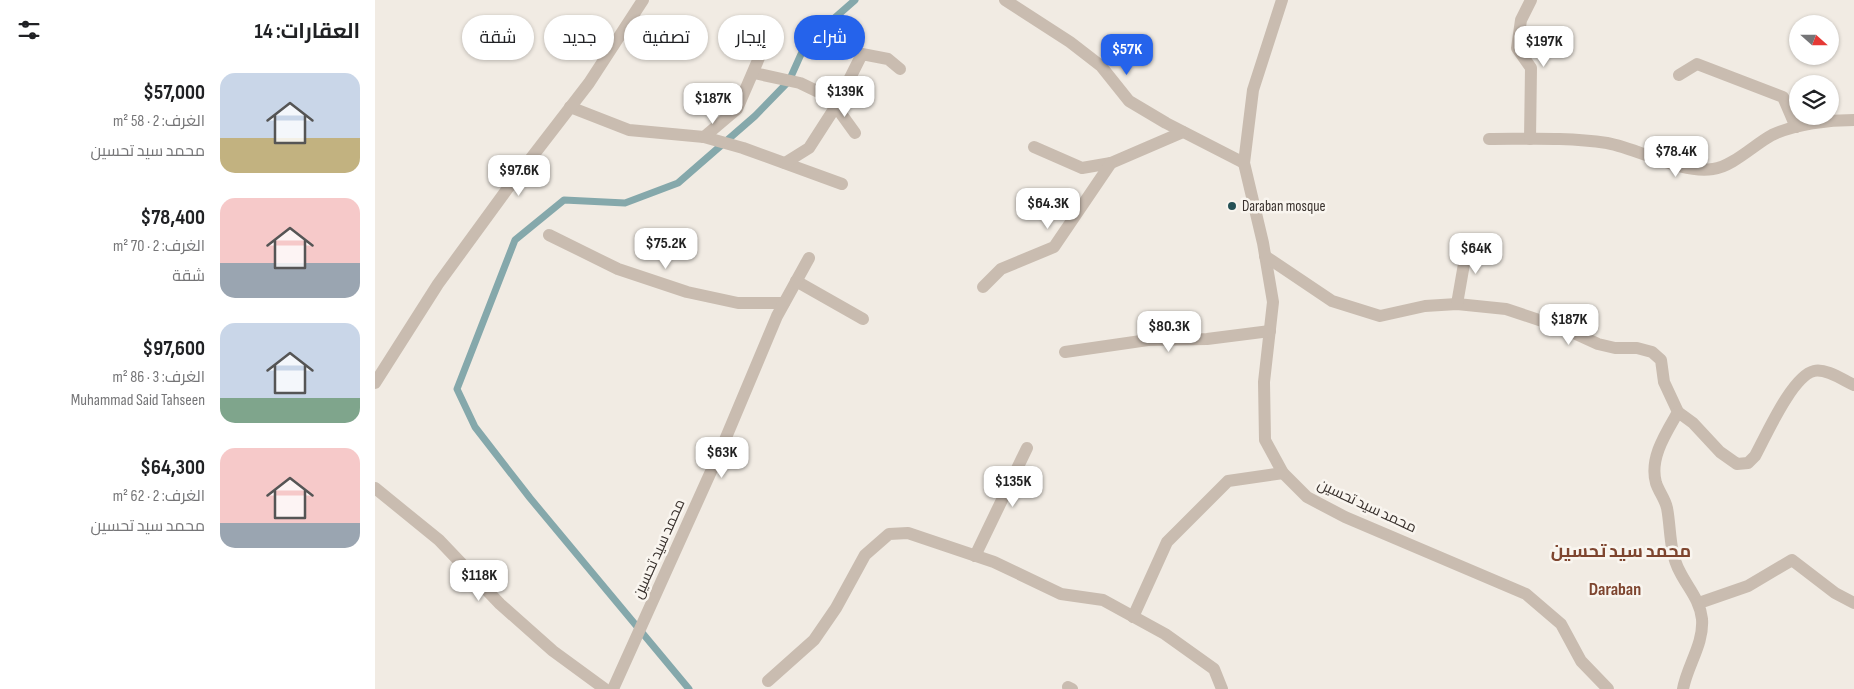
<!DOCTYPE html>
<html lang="ar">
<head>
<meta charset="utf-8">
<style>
  :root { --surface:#fff; --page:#f2f2f2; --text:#202124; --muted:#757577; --accent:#2563eb }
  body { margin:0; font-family:"Sofia Sans Condensed",Cairo,sans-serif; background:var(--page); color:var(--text); direction:rtl; height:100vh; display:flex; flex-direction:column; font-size:19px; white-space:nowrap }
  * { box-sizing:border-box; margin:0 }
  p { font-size:16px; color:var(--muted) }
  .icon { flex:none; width:28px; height:28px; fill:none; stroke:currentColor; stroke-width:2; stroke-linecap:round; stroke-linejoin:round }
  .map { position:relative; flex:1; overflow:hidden; direction:ltr }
  .sheet { display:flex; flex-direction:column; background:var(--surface); width:375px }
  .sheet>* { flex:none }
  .guide { position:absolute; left:15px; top:15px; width:475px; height:45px; direction:rtl; display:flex; gap:10px }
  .needle { width:32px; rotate:111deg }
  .controls { position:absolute; left:1414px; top:15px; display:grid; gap:10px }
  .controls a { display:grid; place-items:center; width:50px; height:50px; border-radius:50%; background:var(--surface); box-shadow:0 1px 4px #0004; font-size:25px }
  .price { position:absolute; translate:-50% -42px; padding:0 11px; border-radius:10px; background:#fff; color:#222; font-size:16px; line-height:32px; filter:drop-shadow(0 1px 2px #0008) }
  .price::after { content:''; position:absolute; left:50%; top:30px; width:15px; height:11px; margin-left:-8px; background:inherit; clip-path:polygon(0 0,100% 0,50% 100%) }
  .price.selected { background:var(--accent); color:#fff }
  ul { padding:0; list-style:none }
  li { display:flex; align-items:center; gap:15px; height:125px; padding:0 15px }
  li span { display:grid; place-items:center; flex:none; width:140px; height:100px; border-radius:15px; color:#555 }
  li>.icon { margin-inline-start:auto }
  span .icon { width:60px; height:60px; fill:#fffc; stroke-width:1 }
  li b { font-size:21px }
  h2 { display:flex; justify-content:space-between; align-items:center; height:60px; padding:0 15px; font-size:21px }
  .tag { padding:0 18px; border-radius:22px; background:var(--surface); box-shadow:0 1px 4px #0004; font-size:18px; line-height:45px }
  .tag.selected { background:var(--accent); color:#fff }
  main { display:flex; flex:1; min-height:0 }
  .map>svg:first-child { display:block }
</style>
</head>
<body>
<main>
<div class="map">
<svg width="1479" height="689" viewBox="0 0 1479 689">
  <rect width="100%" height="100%" fill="#f1ebe3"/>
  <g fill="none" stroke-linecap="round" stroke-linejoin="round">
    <!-- stream -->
    <polyline stroke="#85a8ab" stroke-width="7" points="314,689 155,498 100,427 82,389 140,240 189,200 250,203 303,183 380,116 414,81 431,43 480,0"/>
    <!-- street -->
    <g stroke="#c9bcb0" stroke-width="12">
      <polyline points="630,0 695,42 726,66 754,101 791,123 869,163"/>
      <polyline points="907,0 878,90 869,163 888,243 898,302 889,382 890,440 908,473 932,497 970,517 1151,594 1186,624 1206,661 1233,689"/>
      <polyline points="379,73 425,83 454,97 480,133"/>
      <polyline points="1304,75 1322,64 1408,97 1421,127"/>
      <polyline points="195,107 254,130 329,137 368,148 467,184"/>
      <polyline points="329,137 362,109 396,30"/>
      <path d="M1114,139C1153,139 1193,137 1232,143C1265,149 1305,174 1338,169C1357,167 1380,144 1397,135C1420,124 1454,120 1479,120"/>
      <polyline points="1155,139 1156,68 1142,48 1146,20 1156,0"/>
      <polyline points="659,147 707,168 736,163 808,132"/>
      <polyline points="410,163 434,148 461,106 487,54 513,59 525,69"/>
      <polyline points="174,235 243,269 312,292 363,303 409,303"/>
      <path d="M890,256L957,301L1005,316L1050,306L1082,304L1131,309L1188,328L1223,344L1240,348H1262L1277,352L1286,360L1289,382L1303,412L1318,423L1345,452L1362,464L1373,463L1380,456C1391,436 1417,376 1439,371C1451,368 1468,380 1479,385"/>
      <polyline points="421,281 488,319"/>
      <polyline points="608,287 626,269 679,247 736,163"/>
      <polyline points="1082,304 1093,241"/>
      <polyline points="690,352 773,340 832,339 895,331"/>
      <polyline points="0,383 63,284 133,188 214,83 268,0"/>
      <path d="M1303,412C1291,433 1274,458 1281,483C1284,492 1290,499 1292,508C1296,529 1294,552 1305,572C1313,588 1325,600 1327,619C1329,644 1312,666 1308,689"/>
      <polyline points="0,488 64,540 125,604 178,651 230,689"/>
      <polyline points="600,556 652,448"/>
      <polyline points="1324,603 1373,586 1417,560 1460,593 1479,603"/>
      <polyline points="758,617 792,542 853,481 908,473"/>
      <polyline points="393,681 439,640 461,608 490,555 514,534 533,533 619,562 686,594 728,600 790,634 839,669 847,689"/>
      <polyline points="693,687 697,689"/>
      <polyline points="238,689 347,447 402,316 434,258"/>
    </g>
  </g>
  <!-- markers -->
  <circle fill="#265156" stroke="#f9f5ef" stroke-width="2" cx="857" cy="206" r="5"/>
  <g text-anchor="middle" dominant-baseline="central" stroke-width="5" stroke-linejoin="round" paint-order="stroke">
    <!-- poi labels -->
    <g font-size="15" fill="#39312d" stroke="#f9f5ef" text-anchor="start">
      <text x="867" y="206">Daraban mosque</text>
    </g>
    <!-- street labels -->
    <g font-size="15" fill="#39312d" stroke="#f9f5ef">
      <text transform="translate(992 506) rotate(25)">محمد سید تحسین</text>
      <text transform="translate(284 549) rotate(-66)">محمد سید تحسین</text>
    </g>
    <!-- quarter labels -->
    <g font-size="18" font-weight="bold" fill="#7e452f" stroke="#f9f5ef">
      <text x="1246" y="551">محمد سید تحسین</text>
      <text x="1240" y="589">Daraban</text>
    </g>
  </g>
</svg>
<div class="controls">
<a><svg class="needle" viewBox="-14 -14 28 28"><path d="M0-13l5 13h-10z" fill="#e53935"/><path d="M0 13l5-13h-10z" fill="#757577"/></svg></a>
<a><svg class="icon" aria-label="layers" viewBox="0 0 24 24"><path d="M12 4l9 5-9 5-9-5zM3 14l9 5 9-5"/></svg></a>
</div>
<b class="price" style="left:1169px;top:68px">$197K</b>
<b class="price selected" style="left:752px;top:76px">$57K</b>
<b class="price" style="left:470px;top:118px">$139K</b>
<b class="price" style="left:338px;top:125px">$187K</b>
<b class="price" style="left:1301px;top:178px">$78.4K</b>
<b class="price" style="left:144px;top:197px">$97.6K</b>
<b class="price" style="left:673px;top:230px">$64.3K</b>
<b class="price" style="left:291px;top:270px">$75.2K</b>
<b class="price" style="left:1101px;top:275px">$64K</b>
<b class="price" style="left:1194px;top:346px">$187K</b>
<b class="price" style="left:794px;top:353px">$80.3K</b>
<b class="price" style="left:347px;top:479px">$63K</b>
<b class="price" style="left:638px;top:508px">$135K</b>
<b class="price" style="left:104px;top:602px">$118K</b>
<div class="guide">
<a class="tag selected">شراء</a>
<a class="tag">إيجار</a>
<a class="tag">تصفية</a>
<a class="tag">جديد</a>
<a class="tag">شقة</a>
</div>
</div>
<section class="sheet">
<h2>العقارات: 14<svg class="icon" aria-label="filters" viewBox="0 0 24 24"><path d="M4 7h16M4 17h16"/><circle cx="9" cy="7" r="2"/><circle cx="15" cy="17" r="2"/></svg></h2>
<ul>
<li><span style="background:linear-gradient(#c9d6e8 65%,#c2b280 0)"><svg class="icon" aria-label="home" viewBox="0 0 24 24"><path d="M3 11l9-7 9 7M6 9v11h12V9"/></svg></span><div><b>$57,000</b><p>الغرف: 2 · 58 m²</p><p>محمد سید تحسین</p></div></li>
<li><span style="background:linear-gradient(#f6c9c9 65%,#9aa5b1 0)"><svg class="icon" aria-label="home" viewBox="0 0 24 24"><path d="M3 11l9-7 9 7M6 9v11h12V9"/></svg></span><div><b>$78,400</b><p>الغرف: 2 · 70 m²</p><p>شقة</p></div></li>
<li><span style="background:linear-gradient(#c9d6e8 75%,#7fa58c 0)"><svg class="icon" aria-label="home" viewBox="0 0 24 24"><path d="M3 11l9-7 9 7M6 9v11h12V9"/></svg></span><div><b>$97,600</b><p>الغرف: 3 · 86 m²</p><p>Muhammad Said Tahseen</p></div></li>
<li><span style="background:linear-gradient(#f6c9c9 75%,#9aa5b1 0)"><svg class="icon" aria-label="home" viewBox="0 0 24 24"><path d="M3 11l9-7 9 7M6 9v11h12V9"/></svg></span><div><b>$64,300</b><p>الغرف: 2 · 62 m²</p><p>محمد سید تحسین</p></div></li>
</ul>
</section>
</main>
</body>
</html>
